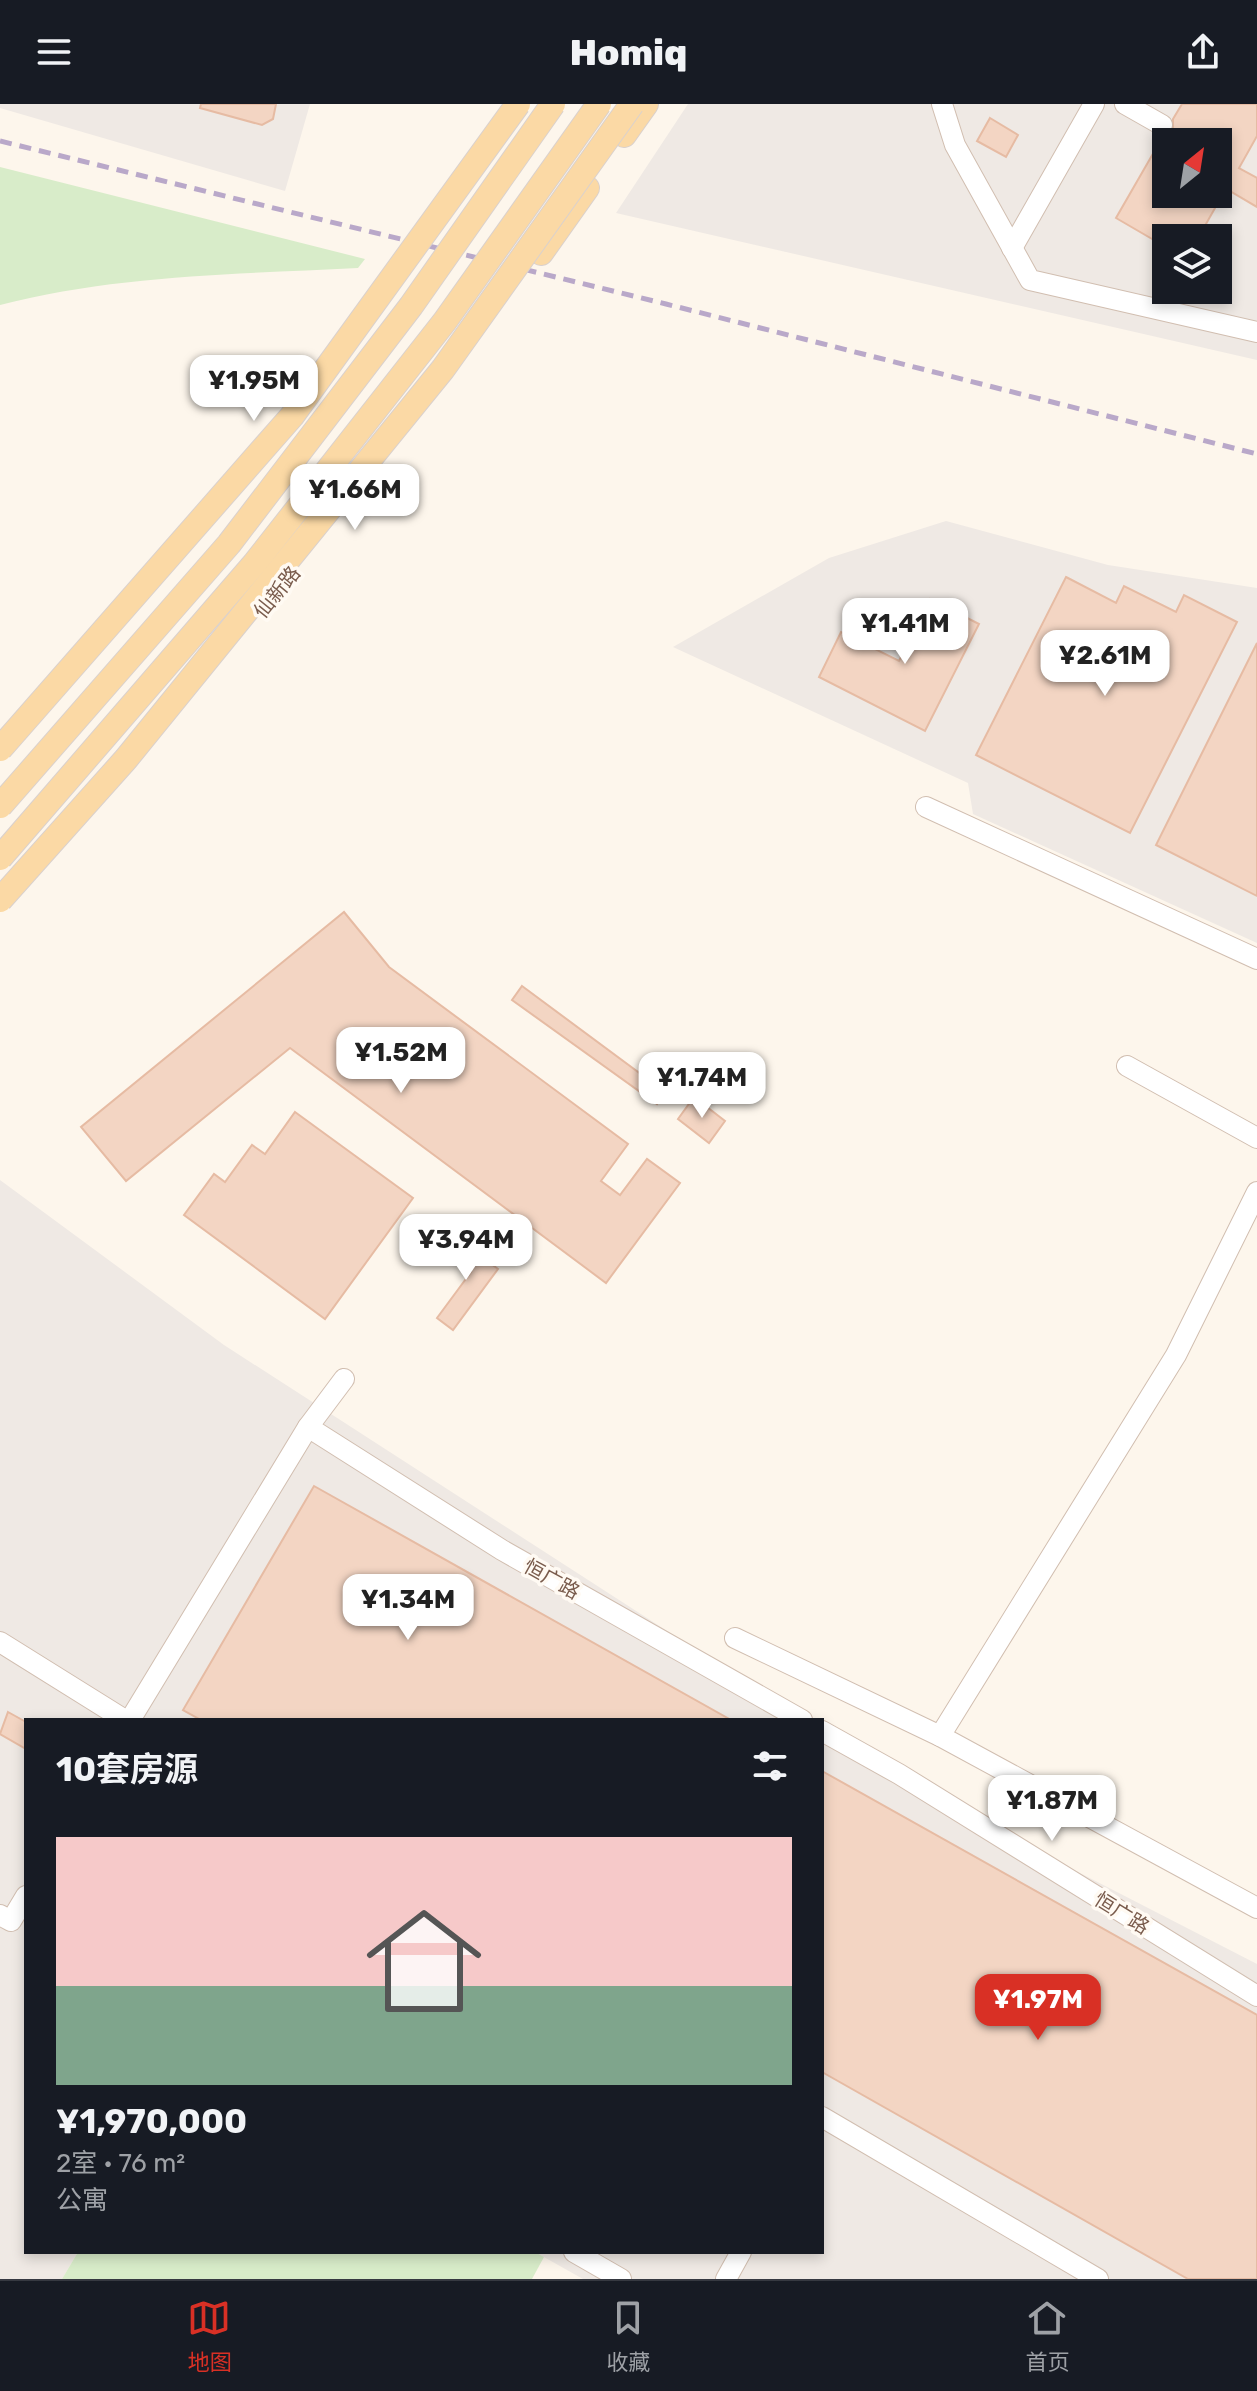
<!DOCTYPE html>
<html lang="zh">
<head>
<meta charset="utf-8">
<style>
  :root { --surface:#171b24; --page:#242831; --text:#f1f3f6; --muted:#9ea1a6; --line:#363941; --accent:#d93025 }
  body { margin:0; font-family:Rubik,"Noto Sans SC",sans-serif; background:var(--page); color:var(--text); height:100vh; display:flex; flex-direction:column; font-size:30px; white-space:nowrap }
  * { box-sizing:border-box; margin:0 }
  p { font-size:26px; color:var(--muted) }
  .icon { flex:none; width:44px; height:44px; fill:none; stroke:currentColor; stroke-width:2; stroke-linecap:round; stroke-linejoin:round }
  .map { position:relative; flex:1; overflow:hidden }
  .sheet { position:absolute; left:24px; top:1614px; width:800px; height:536px; display:flex; flex-direction:column; background:var(--surface); border-radius:0px; box-shadow:0 4px 12px #0003 }
  .sheet>* { flex:none }
  .needle { width:52px; rotate:30deg }
  .tools { position:absolute; left:1152px; top:24px; display:grid; gap:16px }
  .tools a { display:grid; place-items:center; width:80px; height:80px; border-radius:0px; background:var(--surface); box-shadow:0 4px 12px #0003; font-size:40px }
  .price { position:absolute; translate:-50% -68px; padding:0 18px; border-radius:16px; background:#fff; color:#222; font-size:26px; line-height:52px; filter:drop-shadow(0 2px 4px #0008) }
  .price::after { content:''; position:absolute; left:50%; top:48px; width:24px; height:18px; margin-left:-12px; background:inherit; clip-path:polygon(0 0,100% 0,50% 100%) }
  .price.active { background:var(--accent); color:#fff }
  ul { padding:0; list-style:none }
  li { display:grid; align-content:center; gap:16px; height:424px; padding:0 32px }
  li+li { border-top:2px solid var(--line) }
  li span { display:grid; place-items:center; height:248px; border-radius:0px; color:#555 }
  li>.icon { margin-inline-start:auto }
  span .icon { width:144px; height:144px; fill:#fffc; stroke-width:1 }
  li b { font-size:34px }
  h2 { display:flex; justify-content:space-between; align-items:center; height:96px; padding:0 32px; font-size:34px }
  header { display:flex; justify-content:space-between; align-items:center; height:104px; padding:0 32px; background:var(--surface); font-size:36px; font-weight:800 }
  .dock { display:flex; justify-content:space-around; align-items:center; height:112px; border-top:2px solid var(--line); background:var(--surface); font-size:22px; color:var(--muted) }
  .dock a { display:grid; justify-items:center; gap:4px }
  .dock .active { color:var(--accent) }
  .map>svg:first-child { display:block }
</style>
</head>
<body>
<header><svg class="icon" aria-label="menu" viewBox="0 0 24 24"><path d="M4 6h16M4 12h16M4 18h16"/></svg>Homiq<svg class="icon" aria-label="share" viewBox="0 0 24 24"><path d="M12 15V3M7 8l5-5 5 5M5 13v7h14v-7"/></svg></header>
<div class="map">
<svg width="1257" height="2175" viewBox="0 0 1257 2175">
  <rect width="100%" height="100%" fill="#fdf6ec"/>
  <!-- industrial -->
  <g fill="#efe9e4" fill-rule="evenodd">
    <polygon points="0,0 310,0 285,87 0,4"/>
    <path d="M688,0H1257V256L616,109ZM1166,38H1218V90H1166ZM1166,134H1218V186H1166Z"/>
    <polygon points="946,417 1108,461 1257,484 1257,839 973,710 968,679 673,543 829,454"/>
    <polygon points="0,1076 224,1241 726,1565 813,1616 26,1616 26,2148 78,2148 62,2175 0,2175"/>
    <polygon points="822,1621 1043,1750 1257,1860 1257,2175 583,2175 535,2148 822,2148"/>
  </g>
  <!-- green -->
  <g fill="#d8ecc9">
    <path d="M0,63L365,155L358,164C240,170 115,171 0,201Z"/>
    <polygon points="78,2148 535,2148 544,2153 532,2175 62,2175"/>
  </g>
  <!-- building -->
  <g fill="#f3d5c3" stroke="#e6bba3" stroke-width="2">
    <polygon points="201,0 276,0 273,15 262,21 200,4"/>
    <polygon points="1182,0 1257,0 1257,32 1239,64 1257,74 1257,103 1218,80 1218,38 1166,38 1166,90 1223,90 1198,134 1166,134 1166,143 1116,114 1162,34 1173,28 1173,15"/>
    <polygon points="990,14 1018,31 1006,53 977,37"/>
    <polygon points="1066,473 1116,499 1124,482 1176,508 1184,491 1237,518 1130,729 976,651"/>
    <polygon points="930,495 979,520 925,627 819,573 841,528 899,557"/>
    <polygon points="1257,539 1257,792 1156,741"/>
    <polygon points="344,808 389,863 628,1040 601,1077 620,1091 647,1055 680,1079 606,1179 290,944 126,1077 81,1023"/>
    <polygon points="522,882 665,988 657,1000 512,896"/>
    <polygon points="694,993 725,1017 709,1039 678,1015"/>
    <polygon points="295,1008 413,1094 325,1215 184,1111 214,1070 225,1078 252,1041 265,1050"/>
    <polygon points="453,1132 498,1165 453,1226 437,1214 471,1168 442,1147"/>
    <polygon points="314,1382 731,1616 201,1616 183,1606"/>
    <polygon points="8,1608 26,1618 26,1645 0,1630"/>
    <polygon points="822,1667 1257,1911 1257,2175 1188,2175 822,1968"/>
  </g>
  <g fill="none" stroke-linecap="round" stroke-linejoin="round">
    <defs>
      <g id="minor">
        <polyline points="942,0 955,41 1030,176 1257,228"/>
        <polyline points="1125,0 1162,21"/>
        <polyline points="1012,144 1094,0"/>
        <polyline points="926,703 1257,855"/>
        <polyline points="1127,962 1257,1034"/>
        <polyline points="308,1323 502,1446 802,1616"/>
        <polyline points="735,1534 940,1632 1257,1804"/>
        <polyline points="0,1538 125,1616"/>
        <polyline points="130,1616 308,1323 344,1275"/>
        <polyline points="822,1627 899,1670 1257,1892"/>
        <polyline points="940,1632 1176,1251 1257,1088"/>
        <polyline points="0,1811 11,1817 26,1792"/>
        <polyline points="822,2013 1098,2175"/>
        <polyline points="574,2148 621,2175"/>
        <polyline points="726,2175 741,2148"/>
      </g>
      <g id="major">
        <polyline points="624,31 646,0"/>
        <polyline points="541,149 587,84"/>
      </g>
    </defs>
    <!-- minor casing -->
    <use href="#minor" stroke="#d1beb0" stroke-width="22"/>
    <!-- major casing -->
    <use href="#major" stroke="#dad1cd" stroke-width="26"/>
    <!-- minor -->
    <use href="#minor" stroke="#fff" stroke-width="20"/>
    <!-- major -->
    <use href="#major" stroke="#fbd9a5" stroke-width="24"/>
    <!-- rail -->
    <polyline stroke="#b9a8c9" stroke-width="5" stroke-dasharray="12 8" stroke-linecap="butt" points="0,37 666,200 1257,350"/>
    <defs>
      <g id="major-bridge">
        <polyline points="0,645 292,312 518,0"/>
        <polyline points="0,702 229,440 411,202 553,0"/>
        <polyline points="0,754 255,459 445,217 599,0"/>
        <polyline points="0,796 126,655 443,265 632,0"/>
      </g>
    </defs>
    <!-- major-bridge casing -->
    <use href="#major-bridge" stroke="#dad1cd" stroke-width="26" stroke-linecap="butt"/>
    <!-- major-bridge -->
    <use href="#major-bridge" stroke="#fbd9a5" stroke-width="24"/>
  </g>
  <g text-anchor="middle" dominant-baseline="central" stroke-width="7" stroke-linejoin="round" paint-order="stroke">
    <!-- street labels -->
    <g font-size="20" fill="#7a5c4d" stroke="#fffaf3">
      <text transform="translate(277 488) rotate(-51)">仙新路</text>
      <text transform="translate(552 1475) rotate(29)">恒广路</text>
      <text transform="translate(1122 1809) rotate(32)">恒广路</text>
    </g>
  </g>
</svg>
<div class="tools">
<a><svg class="needle" viewBox="-14 -14 28 28"><path d="M0-13l5 13h-10z" fill="#e53935"/><path d="M0 13l5-13h-10z" fill="#9ea1a6"/></svg></a>
<a><svg class="icon" aria-label="layers" viewBox="0 0 24 24"><path d="M12 4l9 5-9 5-9-5zM3 14l9 5 9-5"/></svg></a>
</div>
<b class="price" style="left:254px;top:319px">¥1.95M</b>
<b class="price" style="left:355px;top:428px">¥1.66M</b>
<b class="price" style="left:905px;top:562px">¥1.41M</b>
<b class="price" style="left:1105px;top:594px">¥2.61M</b>
<b class="price" style="left:401px;top:991px">¥1.52M</b>
<b class="price" style="left:702px;top:1016px">¥1.74M</b>
<b class="price" style="left:466px;top:1178px">¥3.94M</b>
<b class="price" style="left:408px;top:1538px">¥1.34M</b>
<b class="price" style="left:1052px;top:1739px">¥1.87M</b>
<b class="price active" style="left:1038px;top:1938px">¥1.97M</b>
<section class="sheet">
<h2>10套房源<svg class="icon" aria-label="filters" viewBox="0 0 24 24"><path d="M4 7h16M4 17h16"/><circle cx="9" cy="7" r="2"/><circle cx="15" cy="17" r="2"/></svg></h2>
<ul>
<li><span style="background:linear-gradient(#f6c9c9 60%,#7fa58c 0)"><svg class="icon" aria-label="home" viewBox="0 0 24 24"><path d="M3 11l9-7 9 7M6 9v11h12V9"/></svg></span><div><b>¥1,970,000</b><p>2室 · 76 m²</p><p>公寓</p></div></li>
</ul>
</section>
</div>
<nav class="dock">
<a class="active"><svg class="icon" aria-label="map" viewBox="0 0 24 24"><path d="M3 6l6-2 6 2 6-2v14l-6 2-6-2-6 2zM9 4v14M15 6v14"/></svg>地图</a>
<a><svg class="icon" aria-label="saved" viewBox="0 0 24 24"><path d="M7 4h10v16l-5-4-5 4z"/></svg>收藏</a>
<a><svg class="icon" aria-label="home" viewBox="0 0 24 24"><path d="M3 11l9-7 9 7M6 9v11h12V9"/></svg>首页</a>
</nav>
</body>
</html>
